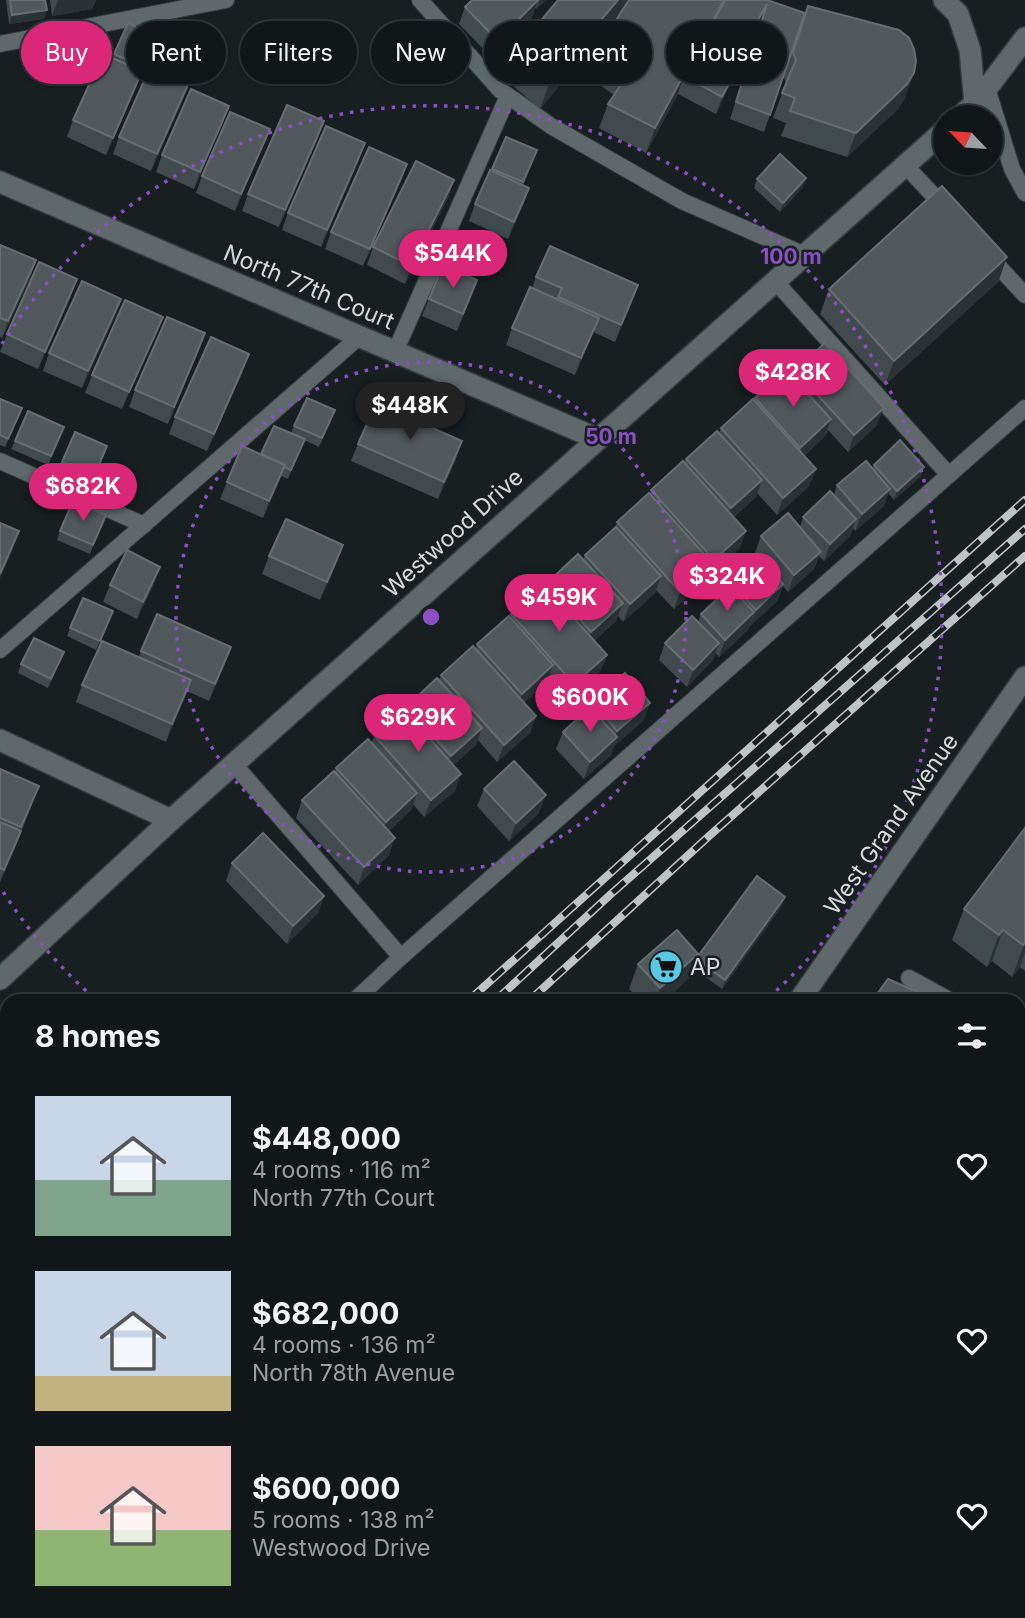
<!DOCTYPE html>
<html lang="en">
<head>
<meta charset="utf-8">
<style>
  :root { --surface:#111719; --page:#1a2022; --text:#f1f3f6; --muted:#9c9fa2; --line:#303638; --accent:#db2777 }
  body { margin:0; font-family:Inter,sans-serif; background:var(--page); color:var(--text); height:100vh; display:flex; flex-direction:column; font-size:26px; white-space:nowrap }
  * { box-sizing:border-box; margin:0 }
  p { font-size:23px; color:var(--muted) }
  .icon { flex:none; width:38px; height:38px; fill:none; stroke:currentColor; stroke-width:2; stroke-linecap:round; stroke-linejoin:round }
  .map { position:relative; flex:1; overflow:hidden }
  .drawer { position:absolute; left:0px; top:994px; width:1026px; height:625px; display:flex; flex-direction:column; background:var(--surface); border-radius:21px 21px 0 0; box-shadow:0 2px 5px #0004,0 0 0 2px var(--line) }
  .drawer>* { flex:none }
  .hud { position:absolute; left:21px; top:21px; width:984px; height:63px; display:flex; gap:14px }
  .needle { width:46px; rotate:295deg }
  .fabs { position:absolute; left:933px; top:105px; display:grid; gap:14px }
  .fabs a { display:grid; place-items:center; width:70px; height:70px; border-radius:50%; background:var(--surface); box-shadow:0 2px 5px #0004,0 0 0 2px var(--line); font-size:35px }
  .price { position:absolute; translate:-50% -60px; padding:0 16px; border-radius:24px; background:var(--accent); color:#fff; font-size:23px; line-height:46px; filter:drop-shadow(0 2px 4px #0008) }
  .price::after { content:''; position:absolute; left:50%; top:42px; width:21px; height:16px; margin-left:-10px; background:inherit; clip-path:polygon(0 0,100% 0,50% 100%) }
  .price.selected { background:#222; color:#fff }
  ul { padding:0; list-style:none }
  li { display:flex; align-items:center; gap:21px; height:175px; padding:0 35px }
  li span { display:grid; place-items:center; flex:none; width:196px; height:140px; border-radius:0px; color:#555 }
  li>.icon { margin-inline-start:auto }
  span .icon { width:84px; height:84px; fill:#fffc; stroke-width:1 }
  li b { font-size:30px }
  h2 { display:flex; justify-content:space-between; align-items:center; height:84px; padding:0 35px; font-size:30px }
  .pill { padding:0 24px; border-radius:32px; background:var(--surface); box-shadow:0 2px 5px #0004,0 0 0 2px var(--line); font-size:24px; line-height:63px }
  .pill.selected { background:var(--accent); color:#fff }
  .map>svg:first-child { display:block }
</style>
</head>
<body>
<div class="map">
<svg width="1025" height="1618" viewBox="0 0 1025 1618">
  <rect width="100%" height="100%" fill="#171f21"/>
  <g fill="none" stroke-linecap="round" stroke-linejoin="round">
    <defs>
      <g id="service">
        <polyline points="420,0 500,90 551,126 682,201 805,255"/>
        <polyline points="0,44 226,0"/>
        <polyline points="987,88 1012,169 1025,193"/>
        <polyline points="905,165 947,210"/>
        <polyline points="988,255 1025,295"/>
        <polyline points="775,281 949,475"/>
        <polyline points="395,352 508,96"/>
        <polyline points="0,461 144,525"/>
        <polyline points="0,650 359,337"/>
        <polyline points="234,764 401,957"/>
        <polyline points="909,978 951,1001"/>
        <polyline points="354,1001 401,957 1025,408"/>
        <polyline points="1018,1037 1025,1041"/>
        <polyline points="1018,1153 1025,1145"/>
        <polyline points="0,1337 7,1330"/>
      </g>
      <g id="minor">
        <polyline points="944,0 958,14 970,50 975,104"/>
        <polyline points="959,117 975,104 1025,38"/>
        <polyline points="0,182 598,439"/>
        <polyline points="0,740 171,820"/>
        <polyline points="0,979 171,820 945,130"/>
        <polyline points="1018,1198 1025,1201"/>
        <polyline points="670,1612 681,1618"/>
      </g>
      <g id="secondary">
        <polyline points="799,1001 1025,677"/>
        <polyline points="344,1618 349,1612"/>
      </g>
    </defs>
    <!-- service casing -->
    <use href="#service" stroke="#353b3d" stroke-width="18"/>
    <!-- minor casing -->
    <use href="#minor" stroke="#353b3d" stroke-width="24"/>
    <!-- secondary casing -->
    <use href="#secondary" stroke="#353b3d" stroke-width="24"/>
    <!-- service -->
    <use href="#service" stroke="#5f696c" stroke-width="16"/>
    <!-- minor -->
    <use href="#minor" stroke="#5f696c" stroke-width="21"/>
    <!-- secondary -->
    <use href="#secondary" stroke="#5f696c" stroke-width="21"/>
    <defs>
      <g id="rail">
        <polyline points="468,1001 1025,500"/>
        <polyline points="495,1001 611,894 1025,529"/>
        <polyline points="529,1001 708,837 1025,556"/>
        <polyline points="0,1441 7,1434"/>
        <polyline points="0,1470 7,1464"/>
        <polyline points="0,1503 7,1496"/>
      </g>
    </defs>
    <!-- rail casing -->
    <use href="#rail" stroke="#bec3c5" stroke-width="8"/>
    <!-- rail -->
    <use href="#rail" stroke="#171f21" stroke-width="5" stroke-dasharray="16" stroke-linecap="butt"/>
  </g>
  <!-- wall -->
  <g fill="#414a4d" fill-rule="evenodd">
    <polygon points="6,0 45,0 47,10 44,19 9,24"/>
    <polygon points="50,0 96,0 92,9 52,16"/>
    <path d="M472,0H547L536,9L535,8L532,17L524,24L530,30L528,36L558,0H767L905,98L898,109L847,157L781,136L786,123L773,118L786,83L784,77L796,39L764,132L730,119L761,21L736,65L722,101L716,114L678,94L646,153L599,128L608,104L614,95L587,76L596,51L628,3L592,44L589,45L586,53L540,109L504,78L511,60L502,68L459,24L465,7ZM708,39L713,42L709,49L704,46Z"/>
    <polygon points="128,23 159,38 141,77 140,77 106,155 67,137 73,120 112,58"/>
    <polygon points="194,71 188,88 151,171 113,154 119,137"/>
    <polygon points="223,123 194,189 156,172 162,155"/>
    <polygon points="270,129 263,146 235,211 196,193 202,176"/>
    <polygon points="506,137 534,159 523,185 529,188 523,205 508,239 469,221 475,204 491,171"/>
    <polygon points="318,138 279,227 242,211 248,194"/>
    <polygon points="365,143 359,160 321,247 282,230 288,213"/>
    <polygon points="407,164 401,181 363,266 325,249 331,232"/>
    <polygon points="757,179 803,187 780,212 754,188"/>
    <polygon points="454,180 448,198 405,284 367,265 373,247"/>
    <polygon points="0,245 36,260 30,278 2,338 0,337"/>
    <polygon points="1007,257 998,282 885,385 820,314 829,289"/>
    <polygon points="536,277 632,302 615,342 593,332 575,375 506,345 512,328 532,288"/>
    <polygon points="477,280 457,331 422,316 429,299"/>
    <polygon points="71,296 38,369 0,352 7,334"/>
    <polygon points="121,299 115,316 82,388 43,371 49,353"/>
    <polygon points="156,334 122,409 85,393 92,375"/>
    <polygon points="199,350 168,424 129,407 135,390"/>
    <polygon points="795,370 877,425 848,452 828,430 825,436 804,456 816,469 809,486 777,515 757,493 756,497 734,517 740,548 708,577 707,577 706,580 674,609 656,590 655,593 623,622 618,616 616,621 594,641 607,655 600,672 568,701 548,679 547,682 524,703 536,716 530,733 497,762 478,740 476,745 453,765 455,791 424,817 413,804 411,810 389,831 389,855 358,885 296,818 302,800 335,772 336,768 372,743 374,735 439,680 441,675 476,649 477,644 510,618 511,614 545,587 547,583 583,560 585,555 615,528 617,522 650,494 651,490 684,462 686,459 719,433 721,428 754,401 755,398 793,377"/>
    <polygon points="243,371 207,451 169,434 175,417"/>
    <polygon points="0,399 22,408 5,447 0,445"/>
    <polygon points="335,410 319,447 304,440 288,479 281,476 263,518 220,499 227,482 261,454 291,434 294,426"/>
    <polygon points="64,427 48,465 11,449 15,441"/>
    <polygon points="358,444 456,459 438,499 351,461"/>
    <polygon points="104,455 91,485 59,471 62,462"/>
    <polygon points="874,465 921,476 894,500 888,493 884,506 855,531 853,528 850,536 824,561 819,556 814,569 788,592 783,586 777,601 749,627 749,626 748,630 719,657 715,653 713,660 687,687 659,660 665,643 698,622 701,614 724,593 728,580 756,555 755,553 761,536 800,527 803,517 834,495 837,485 872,468"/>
    <polygon points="106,515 90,554 57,540 60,531"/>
    <polygon points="343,545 337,562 320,600 262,574 269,556"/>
    <polygon points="154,584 137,619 103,602 110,585"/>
    <polygon points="110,620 96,650 67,636 70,628"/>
    <polygon points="141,651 225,664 209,701 187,691 166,742 76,702 82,685 139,657"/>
    <polygon points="64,652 48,688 18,673 21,664"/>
    <polygon points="592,701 644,720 614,746 611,755 584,779 556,749 563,732 590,707"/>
    <polygon points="0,769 39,786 15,848 0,882"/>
    <polygon points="484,789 539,813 509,841 477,806"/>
    <polygon points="1025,828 1025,971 1020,967 1012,977 992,961 987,967 952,940 964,909"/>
    <polygon points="232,863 324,896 318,913 287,944 226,881"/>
    <polygon points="782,906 722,989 693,968 696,959"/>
    <polygon points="698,954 689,978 664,1001 640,1001 629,989 638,964"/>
    <polygon points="7,1064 7,1197 0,1205 0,1071"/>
    <polygon points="1018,1301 1025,1304 1025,1350 1018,1347"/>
    <polygon points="1018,1429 1025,1432 1025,1533 1018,1531"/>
    <polygon points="208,1612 261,1612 256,1618 216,1618"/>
    <polygon points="900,1612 927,1612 924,1618 915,1618"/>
    <polygon points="948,1612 993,1612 990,1618 946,1618"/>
  </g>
  <!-- shaded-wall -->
  <g fill="#2a3235">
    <polygon points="58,0 96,0 92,9 52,16"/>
    <polygon points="538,0 532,17 513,36 519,19"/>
    <polygon points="540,0 547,0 536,9"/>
    <polygon points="618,0 630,0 592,44 589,45 586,53 540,109 549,84 596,20"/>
    <polygon points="724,0 713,22 708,39 687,78 684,76 678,93 678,94 646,153 655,128"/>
    <polygon points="767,4 761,21 736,65 730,81 722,96 734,62"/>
    <polygon points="47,10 44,19 9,24 12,15"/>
    <polygon points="530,30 524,47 513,54 511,60 502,68 508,51"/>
    <polygon points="142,71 136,89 106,155 113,138"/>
    <polygon points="194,71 188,88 151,171 157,154"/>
    <polygon points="914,73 905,98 898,109 847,157 856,133"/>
    <polygon points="729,84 722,101 716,114 722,97"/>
    <polygon points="229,106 223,123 194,189 200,172"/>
    <polygon points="324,121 318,138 279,227 285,210"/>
    <polygon points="270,129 263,146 235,211 241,194"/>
    <polygon points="365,143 359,160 321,247 327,230"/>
    <polygon points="407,164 401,181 363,266 370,249"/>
    <polygon points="806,178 803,187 780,212 783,203"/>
    <polygon points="454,180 448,198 405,284 411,266"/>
    <polygon points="529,188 523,205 508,239 514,222"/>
    <polygon points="1007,257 998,282 885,385 894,361"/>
    <polygon points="36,260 30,278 2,338 8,321"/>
    <polygon points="77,279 71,296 38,369 45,352"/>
    <polygon points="638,285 632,302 615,342 621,325"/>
    <polygon points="121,299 115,316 82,388 88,371"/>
    <polygon points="163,317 156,334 122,409 129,392"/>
    <polygon points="599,318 592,335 575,375 581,358"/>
    <polygon points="205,333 199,350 168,424 174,407"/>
    <polygon points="249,354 243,371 207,451 214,434"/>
    <polygon points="884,408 877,425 848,452 854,435"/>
    <polygon points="831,419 825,436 794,465 800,448"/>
    <polygon points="462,441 456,459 438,499 444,482"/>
    <polygon points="285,465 279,482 263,518 269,501"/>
    <polygon points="924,467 921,476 894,500 897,491"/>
    <polygon points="816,469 809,486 777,515 783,498"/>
    <polygon points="762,480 756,497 724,526 731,508"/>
    <polygon points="890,489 884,506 855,531 862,514"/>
    <polygon points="856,519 850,536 824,561 830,544"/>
    <polygon points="19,531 13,549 0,578 0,574"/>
    <polygon points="746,531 740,548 708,577 714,560"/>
    <polygon points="343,545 337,562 320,600 327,582"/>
    <polygon points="821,552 814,569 788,592 794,575"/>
    <polygon points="712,563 706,580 674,609 680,592"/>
    <polygon points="160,567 154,584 137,619 143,602"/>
    <polygon points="661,576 655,593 623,622 630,604"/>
    <polygon points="783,584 777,601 749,627 756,610"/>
    <polygon points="623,603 616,621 585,649 591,632"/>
    <polygon points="754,612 748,630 719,657 725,640"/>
    <polygon points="719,643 713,660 687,687 693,670"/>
    <polygon points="231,647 225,664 209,701 215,684"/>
    <polygon points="607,655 600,672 568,701 574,684"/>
    <polygon points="553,665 547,682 516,711 522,694"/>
    <polygon points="191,680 185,697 166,742 172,724"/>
    <polygon points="650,703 644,720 614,746 611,755 584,779 590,762 614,740 617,731"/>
    <polygon points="536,716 530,733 497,762 504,745"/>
    <polygon points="482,728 476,745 445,773 451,756"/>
    <polygon points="461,774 455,791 424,817 431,800"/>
    <polygon points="39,786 32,803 15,844 21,827"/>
    <polygon points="417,793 411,810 379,840 386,822"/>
    <polygon points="546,795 539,813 509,841 516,823"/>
    <polygon points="21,831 15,848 0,882 4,870"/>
    <polygon points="395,838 389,855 358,885 364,867"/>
    <polygon points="324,896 318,913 287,944 293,926"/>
    <polygon points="785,897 782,906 722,989 725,980"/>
    <polygon points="1003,930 992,961 987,967 999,935"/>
    <polygon points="1025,943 1025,952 1020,967 1012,977"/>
    <polygon points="698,954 689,978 664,1001 655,1001 660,988"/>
    <polygon points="7,1187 7,1197 0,1205 0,1194"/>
    <polygon points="183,1612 195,1612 191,1618 179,1618"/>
    <polygon points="251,1612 261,1612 256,1618 249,1618"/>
  </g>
  <!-- building -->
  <g fill="#51595c" stroke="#666e70" stroke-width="2">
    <polygon points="10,0 45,0 47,10 12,15"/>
    <polygon points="472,0 538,0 519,19 530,30 508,51 465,7"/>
    <polygon points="558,0 618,0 601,20 596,20 595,28 549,84 513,54"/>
    <polygon points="629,0 724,0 655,128 608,104 628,74 596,51"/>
    <polygon points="725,0 767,0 805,13 770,115 736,102 767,4 734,62 736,64 726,83 729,84 722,97 684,76 701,45 709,49 721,26 713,22"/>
    <polygon points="808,6 899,30 909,38 914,49 916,61 914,73 907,84 856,133 790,111 795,98 782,93 796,60 793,53"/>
    <polygon points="128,23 159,38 145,68 114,54"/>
    <polygon points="103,54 142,71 113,138 73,120"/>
    <polygon points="156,54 194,71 157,154 119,137"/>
    <polygon points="191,89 229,106 200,172 162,155"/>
    <polygon points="287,105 324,121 285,210 248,194"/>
    <polygon points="230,112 270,129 241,194 202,176"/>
    <polygon points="326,126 365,143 327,230 288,213"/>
    <polygon points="506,137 537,150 523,182 492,169"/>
    <polygon points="369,147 407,164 370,249 331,232"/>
    <polygon points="780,154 806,178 783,203 757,179"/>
    <polygon points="416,161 454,180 411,266 373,247"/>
    <polygon points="490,170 529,188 514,222 475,204"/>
    <polygon points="942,186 1007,257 894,361 829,289"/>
    <polygon points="0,245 36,260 8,321 0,318"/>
    <polygon points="550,246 638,285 621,325 558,297 562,288 536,277"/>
    <polygon points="39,262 77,279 45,352 7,334"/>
    <polygon points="443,265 477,280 463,314 429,299"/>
    <polygon points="82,281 121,299 88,371 49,353"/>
    <polygon points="530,287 599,318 581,358 512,328"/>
    <polygon points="125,300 163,317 129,392 92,375"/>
    <polygon points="167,317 205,333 174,407 135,390"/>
    <polygon points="211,337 249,354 214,434 175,417"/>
    <polygon points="825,343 884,408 854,435 795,370"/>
    <polygon points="786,370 831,419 800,448 755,398"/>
    <polygon points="307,398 335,410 322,438 294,426"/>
    <polygon points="0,399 22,408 8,439 0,435"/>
    <polygon points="753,399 816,469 783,498 721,428"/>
    <polygon points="376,403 462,441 444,482 358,444"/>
    <polygon points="28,411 64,427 51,456 15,441"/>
    <polygon points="274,426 305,439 291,470 284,467 285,465 261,454"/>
    <polygon points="717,431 762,480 731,508 686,459"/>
    <polygon points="75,432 107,446 94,476 62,462"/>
    <polygon points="900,440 924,467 897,491 874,465"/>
    <polygon points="242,446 285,465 269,501 227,482"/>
    <polygon points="683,461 746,531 714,560 651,490"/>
    <polygon points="866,461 890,489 862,514 837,485"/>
    <polygon points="830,491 856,519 830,544 803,517"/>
    <polygon points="649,493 712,563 680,592 617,522"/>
    <polygon points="73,501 106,515 93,545 60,531"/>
    <polygon points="788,513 821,552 794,575 761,536"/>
    <polygon points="286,519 343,545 327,582 269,556"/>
    <polygon points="0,523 19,531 0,574"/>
    <polygon points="616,527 661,576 630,604 585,555"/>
    <polygon points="127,550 160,567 143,602 110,585"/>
    <polygon points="578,554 623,603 591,632 547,583"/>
    <polygon points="756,555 783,584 756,610 728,580"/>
    <polygon points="544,585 607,655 574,684 511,614"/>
    <polygon points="730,587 754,612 725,640 701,614"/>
    <polygon points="83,598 113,611 100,641 70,628"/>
    <polygon points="157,614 231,647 215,684 141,651"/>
    <polygon points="509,616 553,665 522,694 477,644"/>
    <polygon points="692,616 719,643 693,670 665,643"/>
    <polygon points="34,638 64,652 51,679 21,664"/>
    <polygon points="102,641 191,680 172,724 82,685"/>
    <polygon points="473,646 536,716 504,745 441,675"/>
    <polygon points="625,673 650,703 617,731 592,701"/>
    <polygon points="437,678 482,728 451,756 406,707"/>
    <polygon points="590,707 617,737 590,762 563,732"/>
    <polygon points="404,709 461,774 431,800 374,735"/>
    <polygon points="368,739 417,793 386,822 336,768"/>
    <polygon points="514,761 546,795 516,823 484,789"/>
    <polygon points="0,769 39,786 21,827 0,818"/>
    <polygon points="334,771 395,838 364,867 302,800"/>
    <polygon points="0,822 21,831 4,870 0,868"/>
    <polygon points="1025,828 1025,943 1023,945 1003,930 999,935 964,909"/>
    <polygon points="263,833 324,896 293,926 232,863"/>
    <polygon points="757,876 785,897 725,980 696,959"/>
    <polygon points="677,930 698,954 660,988 638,964"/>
    <polygon points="888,979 938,1001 872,1001"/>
    <polygon points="7,1064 7,1093 0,1086 0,1071"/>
    <polygon points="0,1092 7,1099 7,1158 0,1151"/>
    <polygon points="0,1157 7,1163 7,1187 0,1194"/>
    <polygon points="1018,1301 1025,1304 1025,1339 1018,1336"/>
    <polygon points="1018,1429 1025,1432 1025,1470 1021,1468 1020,1470 1018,1469"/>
    <polygon points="1021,1468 1025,1470 1025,1513 1018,1511 1018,1475"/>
    <polygon points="1025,1593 1025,1618 1013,1618 1016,1612 1018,1612 1018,1606"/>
    <polygon points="8,1612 183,1612 179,1618 3,1618"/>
    <polygon points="406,1612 636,1612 640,1614 637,1618 401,1618"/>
    <polygon points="948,1612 991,1612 989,1618 961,1618"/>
  </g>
  <!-- distance rings -->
  <g fill="none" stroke="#8d4fc5" stroke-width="3.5" stroke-dasharray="3.5 7">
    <circle cx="431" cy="617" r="255"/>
    <path d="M94 998A509 509 0 0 1 2 890M2 344A509 509 0 1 1 768 998"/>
  </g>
  <!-- icons -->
  <defs>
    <symbol id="supermarket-disc" viewBox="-11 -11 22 22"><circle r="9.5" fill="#5ac8e5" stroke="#171f21"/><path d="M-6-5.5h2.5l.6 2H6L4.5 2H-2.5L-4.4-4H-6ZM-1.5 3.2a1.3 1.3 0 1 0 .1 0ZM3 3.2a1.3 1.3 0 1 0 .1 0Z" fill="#111"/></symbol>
  </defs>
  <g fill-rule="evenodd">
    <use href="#supermarket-disc" x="647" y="948" width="38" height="38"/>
  </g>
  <g text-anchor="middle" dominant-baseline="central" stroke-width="5" stroke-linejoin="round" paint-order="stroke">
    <!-- street labels -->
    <g font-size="23" fill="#d5dadc" stroke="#171f21">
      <text transform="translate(309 287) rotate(23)">North 77th Court</text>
      <text transform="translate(453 533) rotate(-42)">Westwood Drive</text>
      <text transform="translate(891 824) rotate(-55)">West Grand Avenue</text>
    </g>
    <!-- poi labels -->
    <g font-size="23" fill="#d5dadc" stroke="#171f21" text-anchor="start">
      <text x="690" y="967">AP</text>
    </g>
  </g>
  <circle cx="431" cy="617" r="10" fill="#8d4fc5" stroke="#171f21" stroke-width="3.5"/>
  <g font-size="21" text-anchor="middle" font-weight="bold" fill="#8d4fc5" stroke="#171f21" stroke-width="5" stroke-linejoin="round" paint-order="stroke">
    <text x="791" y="264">100 m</text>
    <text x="611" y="444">50 m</text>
  </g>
</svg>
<div class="fabs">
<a><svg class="needle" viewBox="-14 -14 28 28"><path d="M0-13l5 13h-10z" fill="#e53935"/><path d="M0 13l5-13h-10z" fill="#9c9fa2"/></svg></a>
</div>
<b class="price" style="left:453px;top:290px">$544K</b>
<b class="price" style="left:793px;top:409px">$428K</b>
<b class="price selected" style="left:410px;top:442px">$448K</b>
<b class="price" style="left:83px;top:523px">$682K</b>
<b class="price" style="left:727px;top:613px">$324K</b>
<b class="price" style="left:559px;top:634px">$459K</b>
<b class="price" style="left:590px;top:734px">$600K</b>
<b class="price" style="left:418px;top:754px">$629K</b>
<div class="hud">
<a class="pill selected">Buy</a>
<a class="pill">Rent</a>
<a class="pill">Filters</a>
<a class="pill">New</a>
<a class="pill">Apartment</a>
<a class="pill">House</a>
</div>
<section class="drawer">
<h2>8 homes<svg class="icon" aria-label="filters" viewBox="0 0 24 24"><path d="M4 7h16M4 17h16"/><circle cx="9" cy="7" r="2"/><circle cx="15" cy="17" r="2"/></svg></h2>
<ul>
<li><span style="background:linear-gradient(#c9d6e8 60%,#7fa58c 0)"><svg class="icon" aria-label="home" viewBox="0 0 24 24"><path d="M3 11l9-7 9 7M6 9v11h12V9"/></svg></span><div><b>$448,000</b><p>4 rooms · 116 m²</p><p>North 77th Court</p></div><svg class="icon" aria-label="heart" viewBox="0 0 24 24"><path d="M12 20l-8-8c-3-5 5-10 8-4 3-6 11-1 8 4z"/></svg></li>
<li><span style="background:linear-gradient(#c9d6e8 75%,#c2b280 0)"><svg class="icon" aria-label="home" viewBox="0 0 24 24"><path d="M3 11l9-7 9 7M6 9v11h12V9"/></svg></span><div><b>$682,000</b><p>4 rooms · 136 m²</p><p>North 78th Avenue</p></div><svg class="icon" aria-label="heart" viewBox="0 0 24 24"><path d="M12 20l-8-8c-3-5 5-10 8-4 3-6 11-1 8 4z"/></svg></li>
<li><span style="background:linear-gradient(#f6c9c9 60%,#8fb573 0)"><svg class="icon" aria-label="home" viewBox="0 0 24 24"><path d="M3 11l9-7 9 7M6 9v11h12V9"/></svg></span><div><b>$600,000</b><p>5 rooms · 138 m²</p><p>Westwood Drive</p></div><svg class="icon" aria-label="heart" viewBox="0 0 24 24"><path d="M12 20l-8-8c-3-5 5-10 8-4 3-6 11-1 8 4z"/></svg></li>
</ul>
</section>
</div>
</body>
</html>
